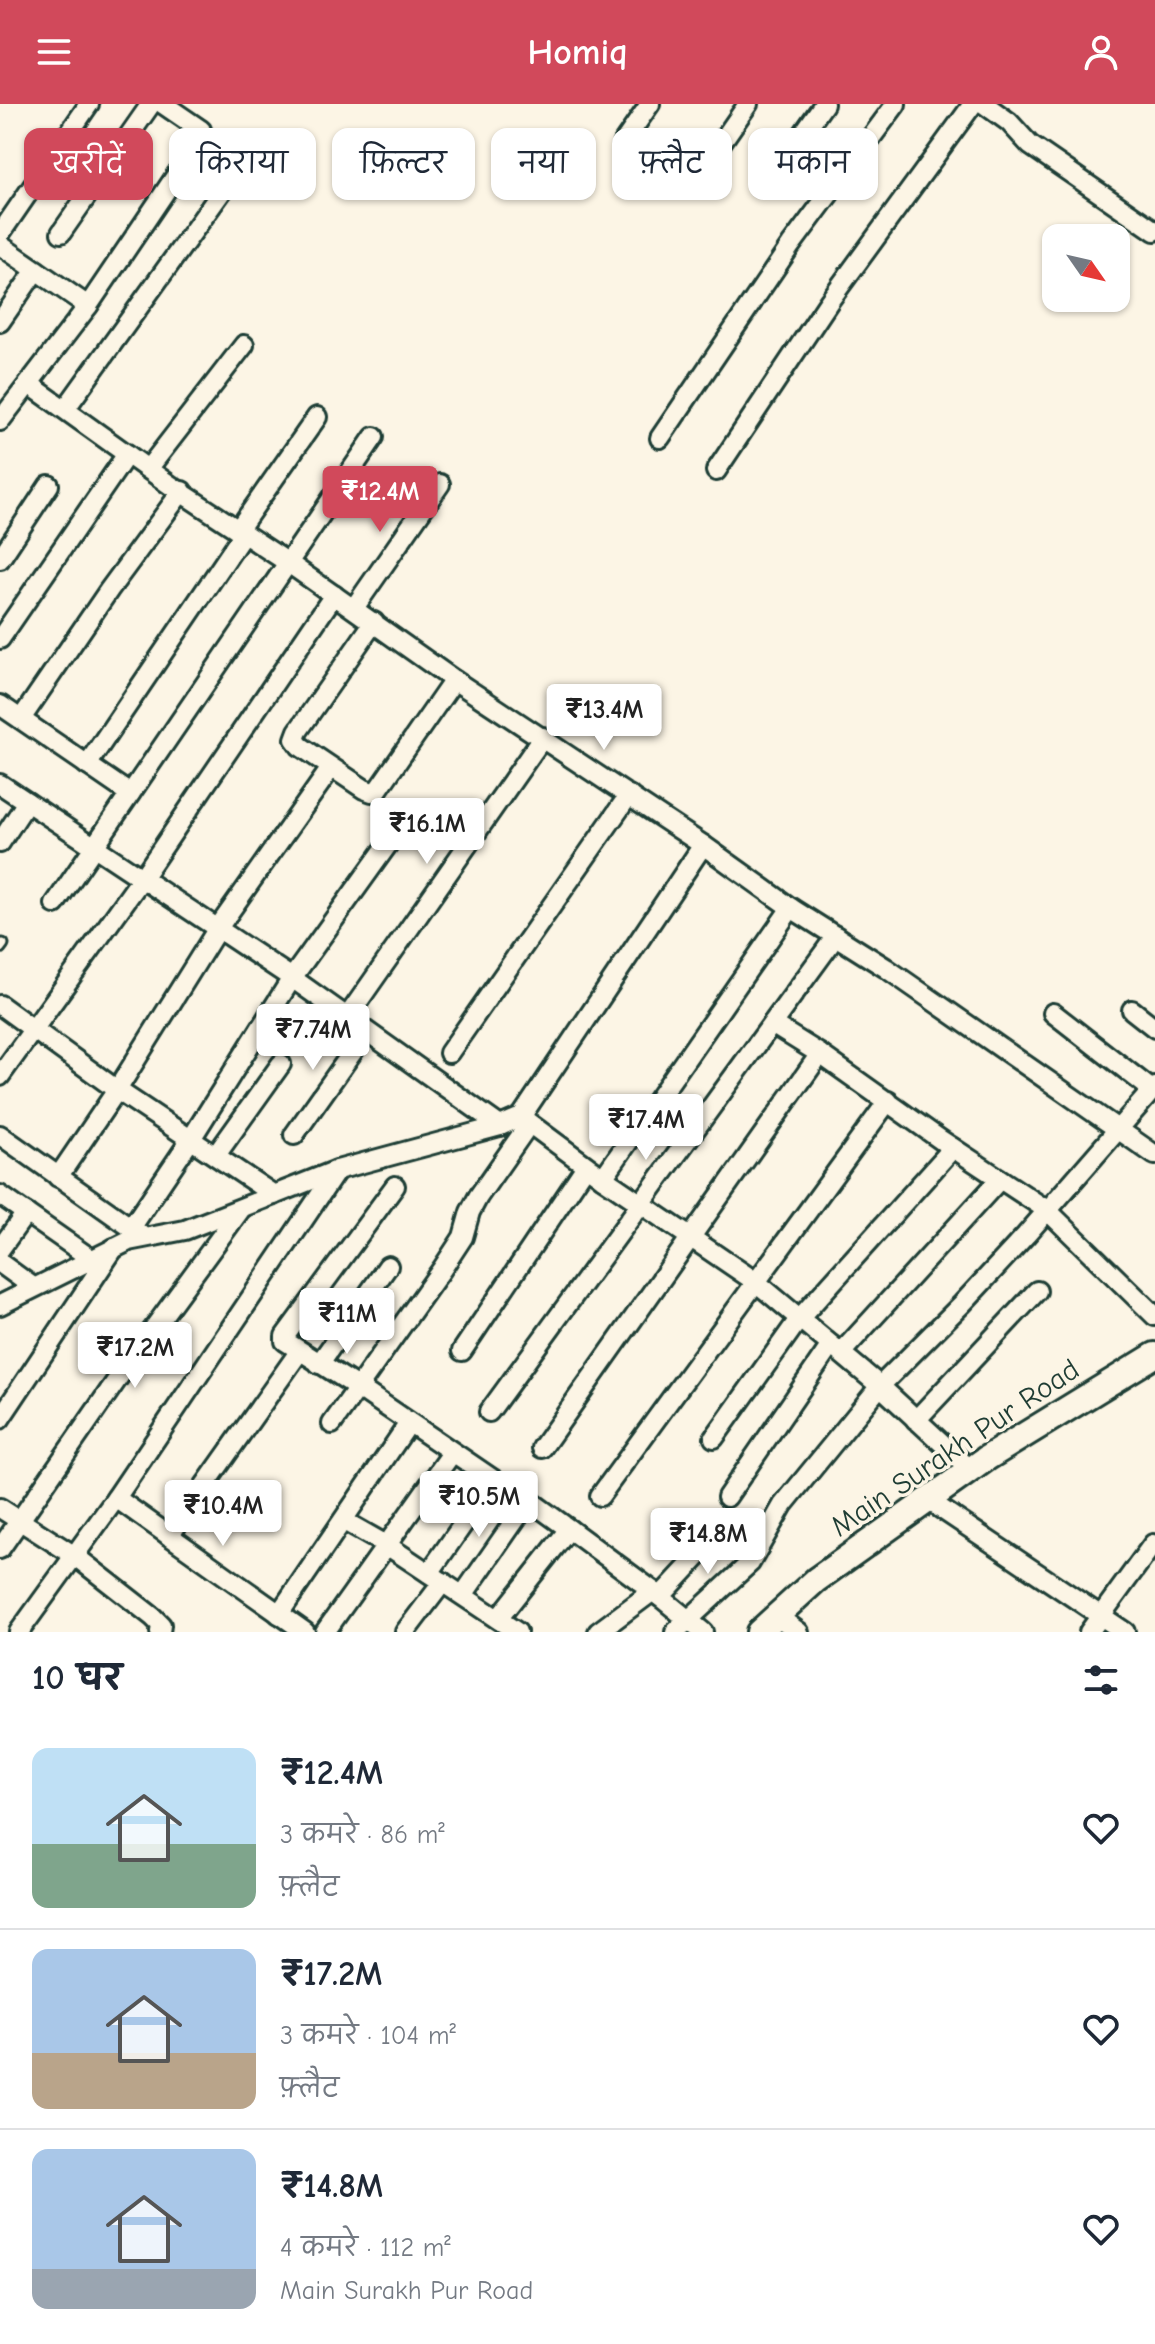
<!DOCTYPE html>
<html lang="hi">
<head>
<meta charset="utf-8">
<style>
  :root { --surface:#fff; --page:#f6f6f7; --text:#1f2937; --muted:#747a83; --line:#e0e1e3; --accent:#d1495b }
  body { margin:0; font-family:"Comic Neue","Playpen Sans Deva",sans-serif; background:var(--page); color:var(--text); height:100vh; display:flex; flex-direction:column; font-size:30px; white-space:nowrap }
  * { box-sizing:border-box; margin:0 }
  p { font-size:26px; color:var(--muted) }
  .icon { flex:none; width:44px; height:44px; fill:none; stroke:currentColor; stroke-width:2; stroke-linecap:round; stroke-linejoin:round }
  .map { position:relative; height:1528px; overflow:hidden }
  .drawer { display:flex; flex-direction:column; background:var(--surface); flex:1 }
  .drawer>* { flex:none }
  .guide { position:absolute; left:24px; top:24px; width:1108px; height:72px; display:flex; gap:16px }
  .needle { width:52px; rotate:124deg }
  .tools { position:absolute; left:1042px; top:120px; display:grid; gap:16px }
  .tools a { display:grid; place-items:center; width:88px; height:88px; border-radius:16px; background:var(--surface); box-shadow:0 2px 6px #0004; font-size:40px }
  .price { position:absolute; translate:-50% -68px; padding:0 18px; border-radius:8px; background:#fff; color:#222; font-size:26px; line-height:52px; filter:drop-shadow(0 2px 4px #0008) }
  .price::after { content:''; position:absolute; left:50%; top:48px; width:24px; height:18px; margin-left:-12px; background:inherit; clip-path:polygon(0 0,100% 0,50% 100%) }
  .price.on { background:var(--accent); color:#fff }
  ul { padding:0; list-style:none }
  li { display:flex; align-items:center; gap:24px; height:200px; padding:0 32px }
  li+li { border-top:2px solid var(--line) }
  li span { display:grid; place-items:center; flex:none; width:224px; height:160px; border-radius:16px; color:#555 }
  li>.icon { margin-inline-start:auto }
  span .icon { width:96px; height:96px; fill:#fffc; stroke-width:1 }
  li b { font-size:34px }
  h2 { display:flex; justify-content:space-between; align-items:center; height:96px; padding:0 32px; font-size:34px }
  .chip { padding:0 28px; border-radius:16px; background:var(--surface); box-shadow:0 2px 6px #0004; font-size:28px; line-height:72px }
  .chip.on { background:var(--accent); color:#fff }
  header { display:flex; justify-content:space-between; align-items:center; height:104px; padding:0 32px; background:var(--accent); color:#fff; font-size:36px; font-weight:600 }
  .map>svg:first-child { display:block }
</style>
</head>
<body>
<header><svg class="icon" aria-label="menu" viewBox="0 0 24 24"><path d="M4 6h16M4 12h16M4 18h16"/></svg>Homiq<svg class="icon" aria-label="person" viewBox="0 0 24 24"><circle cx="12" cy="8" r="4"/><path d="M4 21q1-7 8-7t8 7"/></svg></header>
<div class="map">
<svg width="1155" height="1528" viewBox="0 0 1155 1528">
  <rect width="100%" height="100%" fill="#fcf5e5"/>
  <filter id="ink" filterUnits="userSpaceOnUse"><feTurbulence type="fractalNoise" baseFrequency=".0125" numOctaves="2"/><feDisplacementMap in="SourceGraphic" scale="16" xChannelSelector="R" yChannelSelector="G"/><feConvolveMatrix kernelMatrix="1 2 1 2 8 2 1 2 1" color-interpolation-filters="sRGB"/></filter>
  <g filter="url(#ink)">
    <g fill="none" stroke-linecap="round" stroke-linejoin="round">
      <defs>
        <polyline id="lane" points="0,844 3,840"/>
        <g id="street">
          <polyline points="984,0 1009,18 1030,41 1155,127"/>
          <polyline points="798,37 824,0"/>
          <polyline points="623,39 650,0"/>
          <polyline points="694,78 748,0"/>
          <polyline points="61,129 151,0"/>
          <polyline points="0,130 89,0"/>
          <polyline points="0,141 88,202"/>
          <polyline points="0,218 36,166"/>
          <polyline points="29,280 170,381 287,458 454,576 703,741 791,804 886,864 1155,1051"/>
          <polyline points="66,304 243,58"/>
          <polyline points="0,317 88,202 202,33 201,26 163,0"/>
          <polyline points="660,334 791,141 896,0"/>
          <polyline points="148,365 244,241"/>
          <polyline points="716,367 830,196 973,0"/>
          <polyline points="238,426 317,313"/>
          <polyline points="0,455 49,381"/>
          <polyline points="354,504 440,380"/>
          <polyline points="374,518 298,627 295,635 300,642 364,685 372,688 377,687 454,576"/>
          <polyline points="0,535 127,350"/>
          <polyline points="0,601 130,690"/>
          <polyline points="21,615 109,486 182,387"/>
          <polyline points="87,661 244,429"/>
          <polyline points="0,680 292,874 500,1022"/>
          <polyline points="0,739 27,698"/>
          <polyline points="55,800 374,333"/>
          <polyline points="0,901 117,986 274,1091"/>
          <polyline points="1132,906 1155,924"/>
          <polyline points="1053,909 1152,986"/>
          <polyline points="346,915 543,633"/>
          <polyline points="772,920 820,950 941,1036 1047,1106 1155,1212"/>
          <polyline points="449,949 629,691"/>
          <polyline points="0,972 142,774 334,491"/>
          <polyline points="521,1013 603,1074 756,1178 880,1282 971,1366"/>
          <polyline points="0,1031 140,1130"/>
          <polyline points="294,1031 366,929"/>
          <polyline points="216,1051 281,960"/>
          <polyline points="58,1073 117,986 218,824 331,664"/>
          <polyline points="603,1074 791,804"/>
          <polyline points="395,1082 285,1232 285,1237 359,1284 494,1376 529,1396 569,1425"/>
          <polyline points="0,1091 90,1154"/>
          <polyline points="131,1124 191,1035 292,874 391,736"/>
          <polyline points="0,1145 26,1109"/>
          <polyline points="0,1159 33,1183"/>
          <polyline points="0,1201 129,1137 185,1126 337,1066 500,1022 521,1013 703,741"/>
          <polyline points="462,1247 586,1062"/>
          <polyline points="841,1249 1000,1075"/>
          <polyline points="319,1260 388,1162"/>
          <polyline points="489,1308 836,832"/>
          <polyline points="0,1315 114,1144"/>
          <polyline points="916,1316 1037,1187"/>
          <polyline points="332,1320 442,1165 463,1133 470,1108 478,1093 529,1020"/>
          <polyline points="714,1334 799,1215 953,1044"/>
          <polyline points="542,1344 820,950"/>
          <polyline points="600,1392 888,997"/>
          <polyline points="727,1393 831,1241"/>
          <polyline points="116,1394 305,1528"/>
          <polyline points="928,1396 1125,1528"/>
          <polyline points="0,1404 75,1452 153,1513 161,1521 160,1528"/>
          <polyline points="344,1417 388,1442 517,1528"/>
          <polyline points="169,1432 299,1248"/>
          <polyline points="0,1445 132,1254 241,1105"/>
          <polyline points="429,1469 494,1376"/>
          <polyline points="463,1491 529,1396"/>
          <polyline points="660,1493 726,1422"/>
          <polyline points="279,1510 409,1319"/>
          <polyline points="777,1512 799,1528"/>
          <polyline points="498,1515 569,1425 653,1487 703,1528"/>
          <polyline points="19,1528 116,1394 337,1066"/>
          <polyline points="325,1528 452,1349"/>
          <polyline points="405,1528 443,1478"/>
          <polyline points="598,1528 653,1487"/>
          <polyline points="675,1528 750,1459 783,1401 880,1282 962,1200 1026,1131 1155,983"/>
          <polyline points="1089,1528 1153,1440"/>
        </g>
        <polyline id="secondary" points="759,1528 816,1476 987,1354 1155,1251"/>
      </defs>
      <!-- lane casing -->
      <use href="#lane" stroke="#1f3d34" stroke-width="15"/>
      <!-- street casing -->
      <use href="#street" stroke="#1f3d34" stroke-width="24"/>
      <!-- secondary casing -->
      <use href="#secondary" stroke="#1f3d34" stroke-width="30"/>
      <!-- lane -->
      <use href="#lane" stroke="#fcf5e5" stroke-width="9"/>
      <!-- street -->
      <use href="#street" stroke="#fcf5e5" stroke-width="18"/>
      <!-- secondary -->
      <use href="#secondary" stroke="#fcf5e5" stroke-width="24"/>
    </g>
  </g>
  <g text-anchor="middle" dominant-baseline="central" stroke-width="7" stroke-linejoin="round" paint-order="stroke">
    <!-- street labels -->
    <g font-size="30" fill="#1f3d34" stroke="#fcf5e5">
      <text transform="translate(955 1344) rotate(-34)">Main Surakh Pur Road</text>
    </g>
  </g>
</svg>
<div class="tools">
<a><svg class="needle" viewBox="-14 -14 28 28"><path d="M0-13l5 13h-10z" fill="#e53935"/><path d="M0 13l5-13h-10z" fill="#747a83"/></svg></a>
</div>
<b class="price on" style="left:380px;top:430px">₹12.4M</b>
<b class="price" style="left:604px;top:648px">₹13.4M</b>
<b class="price" style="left:427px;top:762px">₹16.1M</b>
<b class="price" style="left:313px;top:968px">₹7.74M</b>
<b class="price" style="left:646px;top:1058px">₹17.4M</b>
<b class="price" style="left:347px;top:1252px">₹11M</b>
<b class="price" style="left:135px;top:1286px">₹17.2M</b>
<b class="price" style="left:479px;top:1435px">₹10.5M</b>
<b class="price" style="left:223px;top:1444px">₹10.4M</b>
<b class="price" style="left:708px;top:1472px">₹14.8M</b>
<div class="guide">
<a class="chip on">खरीदें</a>
<a class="chip">किराया</a>
<a class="chip">फ़िल्टर</a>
<a class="chip">नया</a>
<a class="chip">फ़्लैट</a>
<a class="chip">मकान</a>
</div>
</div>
<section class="drawer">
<h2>10 घर<svg class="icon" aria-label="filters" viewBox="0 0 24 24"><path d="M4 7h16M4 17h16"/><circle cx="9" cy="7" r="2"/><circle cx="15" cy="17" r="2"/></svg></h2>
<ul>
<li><span style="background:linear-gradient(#bfe0f5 60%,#7fa58c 0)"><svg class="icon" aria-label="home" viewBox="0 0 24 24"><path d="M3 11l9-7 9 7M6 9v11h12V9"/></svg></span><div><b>₹12.4M</b><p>3 कमरे · 86 m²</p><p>फ़्लैट</p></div><svg class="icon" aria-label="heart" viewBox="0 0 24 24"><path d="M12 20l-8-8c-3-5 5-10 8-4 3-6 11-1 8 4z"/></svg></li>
<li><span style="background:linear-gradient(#a9c7e8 65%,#b9a48a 0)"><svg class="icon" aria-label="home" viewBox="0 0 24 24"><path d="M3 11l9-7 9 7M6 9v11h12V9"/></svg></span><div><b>₹17.2M</b><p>3 कमरे · 104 m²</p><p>फ़्लैट</p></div><svg class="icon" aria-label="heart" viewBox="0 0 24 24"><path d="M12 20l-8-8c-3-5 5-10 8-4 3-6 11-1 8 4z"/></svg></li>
<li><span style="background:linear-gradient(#a9c7e8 75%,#9aa5b1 0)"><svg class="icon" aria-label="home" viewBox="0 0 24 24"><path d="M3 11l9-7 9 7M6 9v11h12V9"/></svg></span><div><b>₹14.8M</b><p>4 कमरे · 112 m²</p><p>Main Surakh Pur Road</p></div><svg class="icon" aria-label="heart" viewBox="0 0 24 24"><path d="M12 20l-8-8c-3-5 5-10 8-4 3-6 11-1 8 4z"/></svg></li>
</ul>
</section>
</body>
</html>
